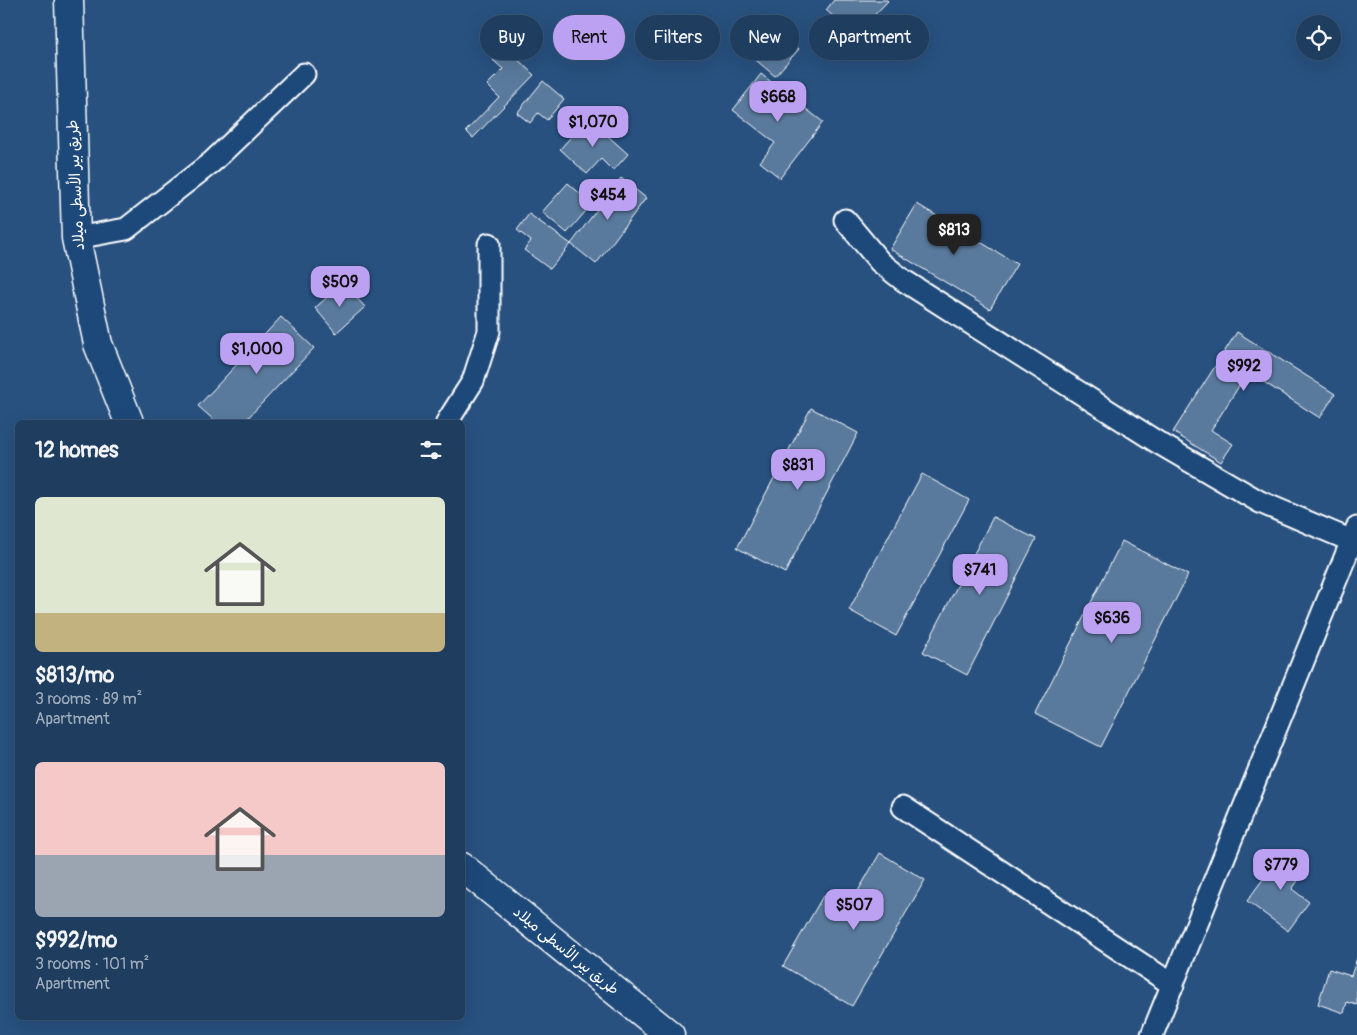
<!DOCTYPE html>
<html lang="en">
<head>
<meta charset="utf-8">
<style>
  :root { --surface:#1e3d5f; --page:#2b4868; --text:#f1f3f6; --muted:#a1aebd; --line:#3c5674; --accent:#bca0f2 }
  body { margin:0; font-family:Pangolin,"Playpen Sans Arabic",sans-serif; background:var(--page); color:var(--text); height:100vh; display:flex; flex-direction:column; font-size:19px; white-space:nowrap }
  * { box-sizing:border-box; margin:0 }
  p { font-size:16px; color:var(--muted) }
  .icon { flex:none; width:28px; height:28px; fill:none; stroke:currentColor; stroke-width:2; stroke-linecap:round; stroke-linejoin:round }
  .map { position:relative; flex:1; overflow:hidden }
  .panel { position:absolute; left:15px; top:420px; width:450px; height:600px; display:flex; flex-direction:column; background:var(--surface); border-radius:8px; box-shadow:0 5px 20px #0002,0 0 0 1px var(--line) }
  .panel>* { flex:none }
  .top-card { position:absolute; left:480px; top:15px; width:475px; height:45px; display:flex; gap:10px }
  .fabs { position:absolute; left:1296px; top:15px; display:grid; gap:10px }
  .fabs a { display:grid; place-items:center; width:45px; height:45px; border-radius:50%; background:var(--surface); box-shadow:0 5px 20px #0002,0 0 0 1px var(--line); font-size:25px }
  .price { position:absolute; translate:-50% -42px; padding:0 11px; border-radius:10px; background:var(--accent); color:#111; font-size:16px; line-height:32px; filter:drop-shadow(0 1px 2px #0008) }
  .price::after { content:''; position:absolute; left:50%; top:30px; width:15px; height:11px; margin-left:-8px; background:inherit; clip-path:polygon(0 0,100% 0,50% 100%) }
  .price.current { background:#222; color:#fff }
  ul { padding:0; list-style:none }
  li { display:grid; align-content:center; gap:10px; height:265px; padding:0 20px }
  li span { display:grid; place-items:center; height:155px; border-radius:8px; color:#555 }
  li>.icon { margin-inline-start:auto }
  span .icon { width:90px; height:90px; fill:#fffc; stroke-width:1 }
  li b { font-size:21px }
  h2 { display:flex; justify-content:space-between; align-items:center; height:60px; padding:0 20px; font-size:21px }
  .chip { padding:0 18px; border-radius:22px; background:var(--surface); box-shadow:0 5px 20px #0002,0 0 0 1px var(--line); font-size:18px; line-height:45px }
  .chip.current { background:var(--accent); color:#111 }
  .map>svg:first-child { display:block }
</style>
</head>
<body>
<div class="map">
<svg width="1357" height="1035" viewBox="0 0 1357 1035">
  <rect width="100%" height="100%" fill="#28517f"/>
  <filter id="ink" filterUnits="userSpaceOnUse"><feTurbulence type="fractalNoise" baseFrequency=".02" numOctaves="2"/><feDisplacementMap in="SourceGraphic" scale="10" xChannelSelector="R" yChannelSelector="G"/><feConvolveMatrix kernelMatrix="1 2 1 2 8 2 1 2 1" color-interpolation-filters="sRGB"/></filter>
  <g filter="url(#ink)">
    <!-- building -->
    <g fill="#5a7a9d" stroke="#fff">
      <polygon points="834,0 887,0 888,1 845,45 829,29 837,20 826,10"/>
      <polygon points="768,24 799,49 775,76 745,51"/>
      <polygon points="505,47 534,75 473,138 466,131 499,97 487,85 503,69 493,60"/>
      <polygon points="761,74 823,122 780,178 760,162 775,143 733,110"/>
      <polygon points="543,81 564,99 547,120 538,113 530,123 517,113"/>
      <polygon points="588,118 628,154 613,171 601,159 587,174 560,149"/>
      <polygon points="621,178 646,198 596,264 571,244"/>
      <polygon points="568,183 592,204 567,233 542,212"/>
      <polygon points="917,204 1017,264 990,309 890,249"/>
      <polygon points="529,214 571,244 550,269 524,250 531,241 517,230"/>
      <polygon points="343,283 365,307 336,333 315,308"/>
      <polygon points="281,317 314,348 244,422 216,422 198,406"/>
      <polygon points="1237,332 1335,394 1320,418 1248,372 1211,430 1233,444 1221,462 1173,432"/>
      <polygon points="811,408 858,433 785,573 737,548"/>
      <polygon points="922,474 969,500 896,636 849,610"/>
      <polygon points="993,517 1036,539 967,675 923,652"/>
      <polygon points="1122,541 1188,575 1101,747 1035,714"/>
      <polygon points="1285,849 1308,867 1292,889 1309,902 1288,931 1247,901"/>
      <polygon points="880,853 925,880 852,1006 783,966 823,896 847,910"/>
      <polygon points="1357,958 1357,1005 1347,1002 1344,1013 1318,1004 1329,969 1351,976"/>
    </g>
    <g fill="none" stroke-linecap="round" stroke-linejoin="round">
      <defs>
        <g id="street">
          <polyline points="845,220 880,262 903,280 1157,442 1260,502 1352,541"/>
          <polyline points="76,238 126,229 212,162 304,74"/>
          <polyline points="447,422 473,381 489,331 489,244"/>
          <polyline points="903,807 1173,985"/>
          <polyline points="1152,1035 1357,528"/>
        </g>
        <g id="primary">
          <polyline points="69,0 76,238 98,344 129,422"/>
          <polyline points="462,867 670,1035"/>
        </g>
      </defs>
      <!-- street casing -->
      <use href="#street" stroke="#fff" stroke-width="25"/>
      <!-- primary casing -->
      <use href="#primary" stroke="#fff" stroke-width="31"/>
      <!-- street -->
      <use href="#street" stroke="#1f4a7a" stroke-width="21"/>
      <!-- primary -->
      <use href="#primary" stroke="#1f4a7a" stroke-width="28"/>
    </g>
  </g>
  <g text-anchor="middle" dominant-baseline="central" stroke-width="4.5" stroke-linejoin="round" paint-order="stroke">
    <!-- street labels -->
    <g font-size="15" fill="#fff" stroke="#1f4a7a">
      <text transform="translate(76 185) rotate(-93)">طريق بير الأسطى ميلاد</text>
      <text transform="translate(566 951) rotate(39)">طريق بير الأسطى ميلاد</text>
    </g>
  </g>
</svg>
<div class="fabs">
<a><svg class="icon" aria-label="locate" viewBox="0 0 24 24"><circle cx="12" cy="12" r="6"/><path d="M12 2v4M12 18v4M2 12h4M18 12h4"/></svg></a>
</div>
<b class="price" style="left:778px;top:123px">$668</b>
<b class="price" style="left:593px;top:148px">$1,070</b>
<b class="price" style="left:608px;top:221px">$454</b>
<b class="price current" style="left:954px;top:256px">$813</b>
<b class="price" style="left:340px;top:308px">$509</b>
<b class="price" style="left:257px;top:375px">$1,000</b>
<b class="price" style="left:1244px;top:392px">$992</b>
<b class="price" style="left:798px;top:491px">$831</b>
<b class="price" style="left:980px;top:596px">$741</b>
<b class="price" style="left:1112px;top:644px">$636</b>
<b class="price" style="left:1281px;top:891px">$779</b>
<b class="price" style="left:854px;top:931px">$507</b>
<div class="top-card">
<a class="chip">Buy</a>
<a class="chip current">Rent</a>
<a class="chip">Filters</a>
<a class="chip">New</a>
<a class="chip">Apartment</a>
</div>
<section class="panel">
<h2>12 homes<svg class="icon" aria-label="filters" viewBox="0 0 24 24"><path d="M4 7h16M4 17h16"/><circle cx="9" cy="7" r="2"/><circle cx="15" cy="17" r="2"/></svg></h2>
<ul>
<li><span style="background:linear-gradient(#dfe7d0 75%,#c2b280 0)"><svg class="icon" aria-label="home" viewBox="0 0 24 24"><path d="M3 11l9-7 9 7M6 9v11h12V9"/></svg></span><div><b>$813/mo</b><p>3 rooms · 89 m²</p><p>Apartment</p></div></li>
<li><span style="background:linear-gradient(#f6c9c9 60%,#9aa5b1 0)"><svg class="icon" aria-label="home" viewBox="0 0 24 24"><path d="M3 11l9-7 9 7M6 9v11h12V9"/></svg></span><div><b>$992/mo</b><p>3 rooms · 101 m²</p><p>Apartment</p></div></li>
</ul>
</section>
</div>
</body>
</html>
